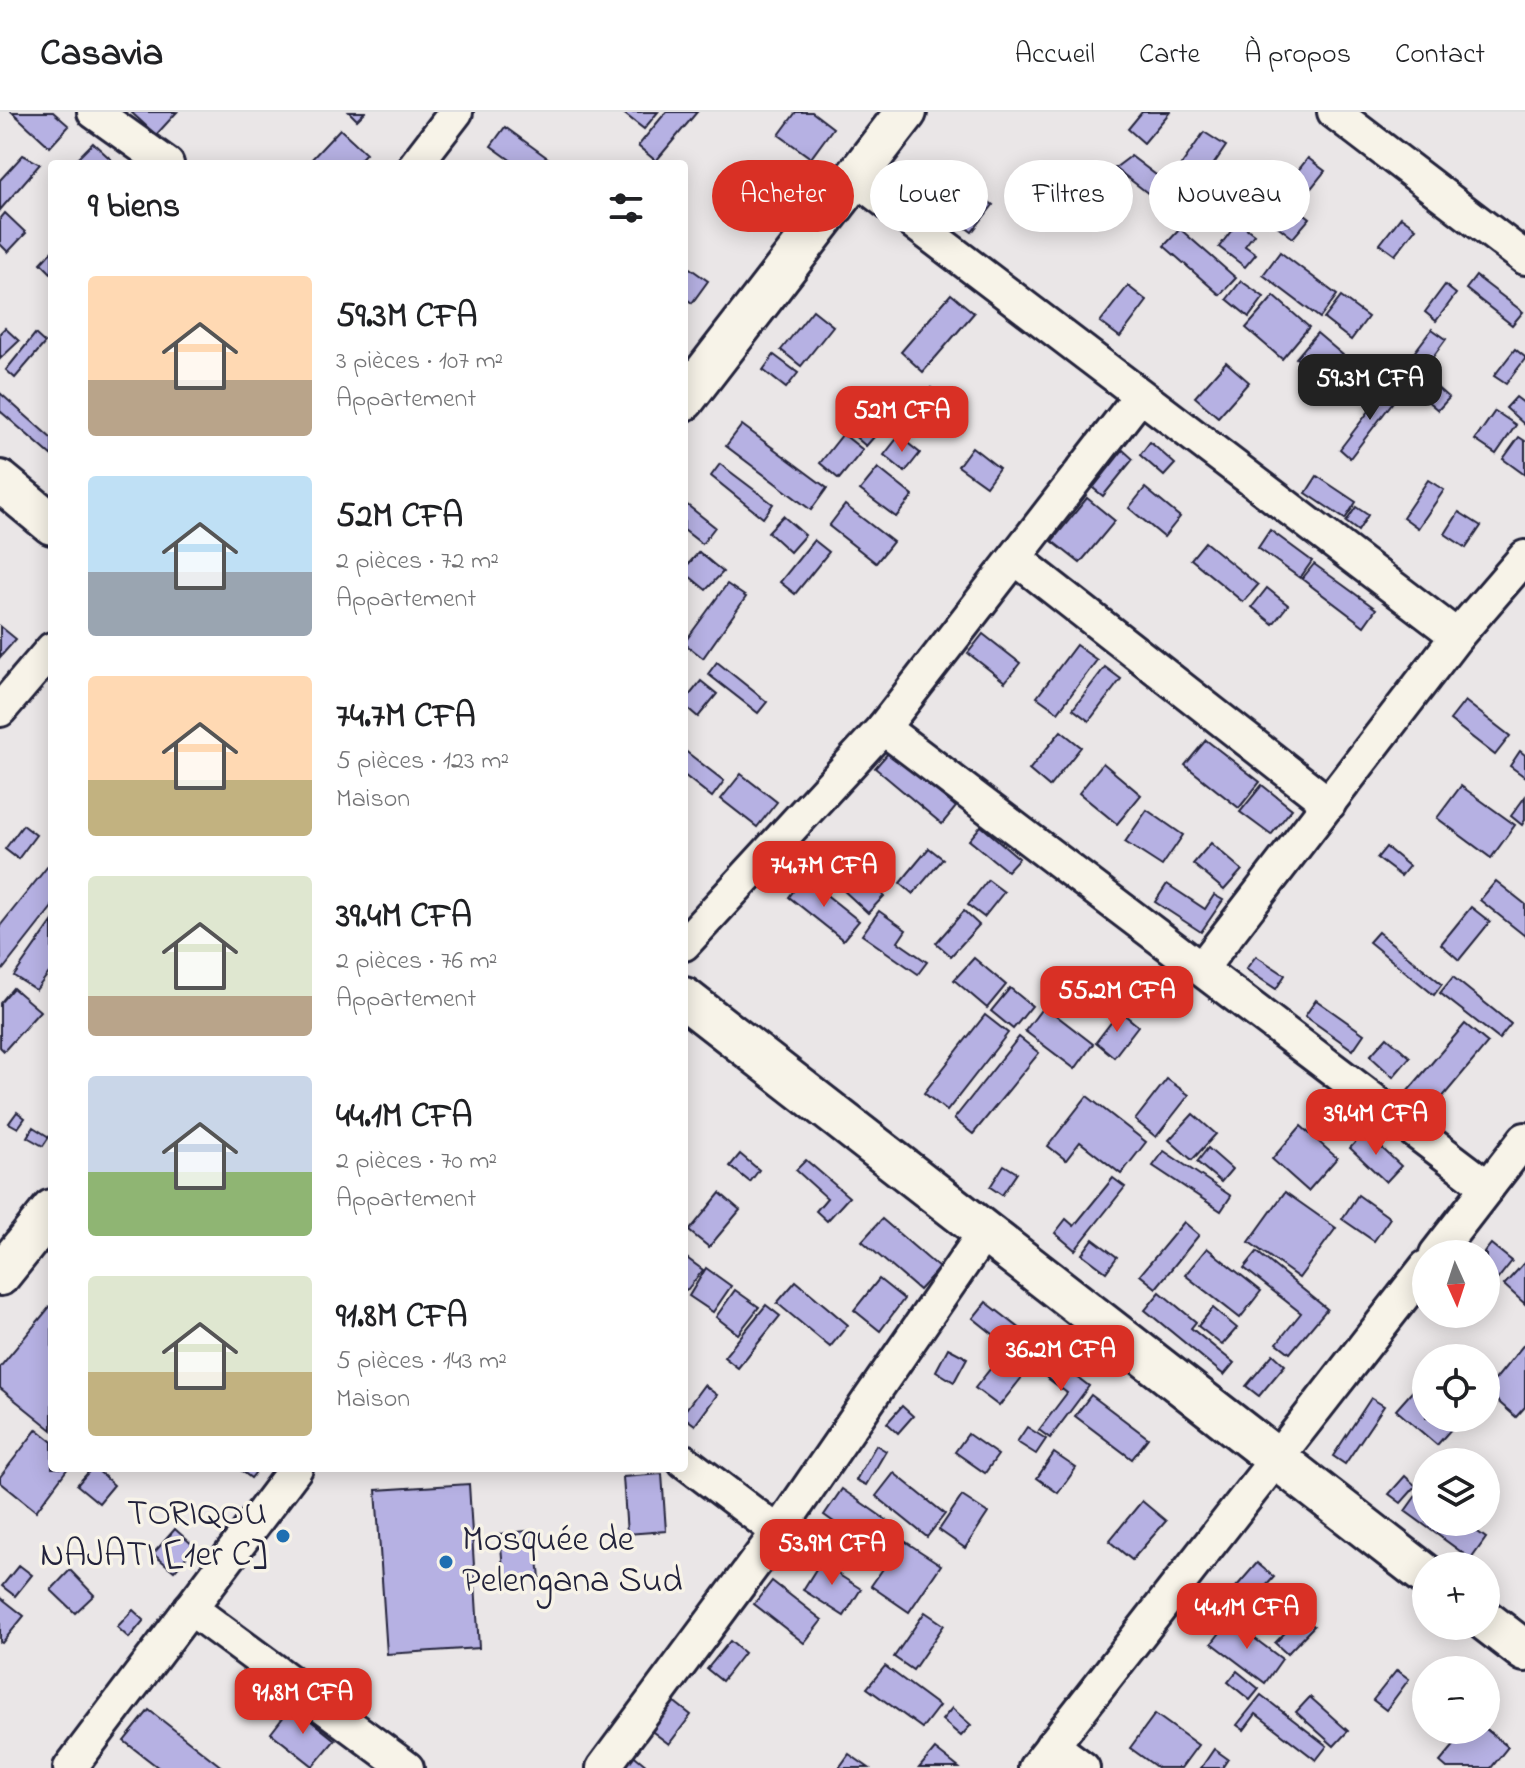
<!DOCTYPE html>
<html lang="fr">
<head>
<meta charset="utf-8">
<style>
  :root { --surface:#fff; --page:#f2f2f2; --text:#202124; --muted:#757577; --line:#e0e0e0; --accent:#d93025 }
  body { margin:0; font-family:"Indie Flower",sans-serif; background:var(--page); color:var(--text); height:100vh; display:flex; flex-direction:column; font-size:30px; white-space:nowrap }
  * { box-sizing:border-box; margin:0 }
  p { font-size:26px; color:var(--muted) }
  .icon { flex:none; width:44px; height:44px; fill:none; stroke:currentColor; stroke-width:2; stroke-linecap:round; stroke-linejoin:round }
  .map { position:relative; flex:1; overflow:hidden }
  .details { position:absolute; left:48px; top:48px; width:640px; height:1312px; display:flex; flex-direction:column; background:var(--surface); border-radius:8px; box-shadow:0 4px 20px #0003 }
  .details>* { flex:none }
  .banner { position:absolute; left:712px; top:48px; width:692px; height:72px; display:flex; gap:16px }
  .needle { width:52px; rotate:177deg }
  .buttons { position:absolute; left:1412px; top:1128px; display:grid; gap:16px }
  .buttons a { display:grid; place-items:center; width:88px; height:88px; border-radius:50%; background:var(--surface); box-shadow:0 4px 20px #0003; font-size:40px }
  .price { position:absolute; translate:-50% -68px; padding:0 18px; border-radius:16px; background:var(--accent); color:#fff; font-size:26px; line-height:52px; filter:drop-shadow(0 2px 4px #0008) }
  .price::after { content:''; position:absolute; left:50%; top:48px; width:24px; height:18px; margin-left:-12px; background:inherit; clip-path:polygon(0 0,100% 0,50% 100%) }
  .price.active { background:#222; color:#fff }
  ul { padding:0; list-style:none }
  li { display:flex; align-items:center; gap:24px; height:200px; padding:0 40px }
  li span { display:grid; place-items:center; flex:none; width:224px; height:160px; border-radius:8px; color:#555 }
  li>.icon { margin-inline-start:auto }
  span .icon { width:96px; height:96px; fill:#fffc; stroke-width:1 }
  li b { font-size:34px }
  h2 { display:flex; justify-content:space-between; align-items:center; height:96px; padding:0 40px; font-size:34px }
  .tag { padding:0 28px; border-radius:36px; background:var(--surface); box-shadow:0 4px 20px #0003; font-size:28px; line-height:72px }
  .tag.active { background:var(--accent); color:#fff }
  header { display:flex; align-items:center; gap:48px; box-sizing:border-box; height:112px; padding:0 40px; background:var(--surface); border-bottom:2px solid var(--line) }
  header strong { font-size:38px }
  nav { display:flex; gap:44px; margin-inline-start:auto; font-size:28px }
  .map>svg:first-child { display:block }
</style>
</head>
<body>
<header>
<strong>Casavia</strong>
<nav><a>Accueil</a><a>Carte</a><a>À propos</a><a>Contact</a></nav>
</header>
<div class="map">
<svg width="1525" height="1656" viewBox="0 0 1525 1656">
  <rect width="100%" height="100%" fill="#eae6e7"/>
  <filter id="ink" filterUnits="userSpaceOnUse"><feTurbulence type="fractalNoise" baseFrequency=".0125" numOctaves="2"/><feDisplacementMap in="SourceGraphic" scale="16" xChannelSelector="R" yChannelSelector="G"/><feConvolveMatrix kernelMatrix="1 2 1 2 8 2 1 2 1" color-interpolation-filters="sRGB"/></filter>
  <g filter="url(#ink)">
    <!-- building -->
    <g fill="#b6b1e3" stroke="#22223b" stroke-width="2">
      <polygon points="12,0 53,0 69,14 50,35"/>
      <polygon points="131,0 177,0 156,23"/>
      <polygon points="349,0 365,0 357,8"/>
      <polygon points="622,0 658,0 644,17"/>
      <polygon points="666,0 697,0 656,49 638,34"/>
      <polygon points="796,0 812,0 833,16 811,46 779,23"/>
      <polygon points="1142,0 1170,0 1144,31 1128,17"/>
      <polygon points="505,15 556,52 516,52 491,34"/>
      <polygon points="340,17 366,41 356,52 311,52 309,50"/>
      <polygon points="1204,20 1226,34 1179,103 1158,89 1115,56 1131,44 1168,72"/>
      <polygon points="93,31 116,52 73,51"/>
      <polygon points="23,43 40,52 0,98 0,68"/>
      <polygon points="1308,46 1325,59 1296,95 1310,106 1293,126 1263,103"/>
      <polygon points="950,60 993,93 972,120 929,88"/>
      <polygon points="5,101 26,121 8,140 0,132 0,107"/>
      <polygon points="1401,105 1416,116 1395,143 1380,132"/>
      <polygon points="1238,110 1254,122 1245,134 1256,142 1245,155 1219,135"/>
      <polygon points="1180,117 1236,166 1220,183 1164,134"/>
      <polygon points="52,139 52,162 41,151"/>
      <polygon points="1280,140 1337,183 1320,206 1263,163"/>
      <polygon points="684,152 708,169 692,191 684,185"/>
      <polygon points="1476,164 1523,200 1512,213 1466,177"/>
      <polygon points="1241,169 1264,185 1249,205 1227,187"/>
      <polygon points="1445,173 1456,182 1436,209 1425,200"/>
      <polygon points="1128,174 1147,189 1120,225 1100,210"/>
      <polygon points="951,182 974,201 923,260 901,240"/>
      <polygon points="1274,184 1309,215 1282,247 1246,216"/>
      <polygon points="1341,185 1368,205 1351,228 1324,207"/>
      <polygon points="813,198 833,214 801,254 781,238"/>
      <polygon points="5,216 19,229 0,247 0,221"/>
      <polygon points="1432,217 1446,227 1424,257 1410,246"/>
      <polygon points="1317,221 1364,261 1345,285 1296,246"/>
      <polygon points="35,222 45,231 15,266 6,258"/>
      <polygon points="1515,237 1525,245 1525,247 1506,272 1494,264"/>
      <polygon points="774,243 798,261 786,276 763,258"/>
      <polygon points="1226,250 1249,270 1218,305 1195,285"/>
      <polygon points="1426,266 1449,286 1438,298 1414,278"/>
      <polygon points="1389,273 1399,282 1350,346 1340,337"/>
      <polygon points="931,276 953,292 930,323 908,307"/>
      <polygon points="877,279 898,298 866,334 844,315"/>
      <polygon points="0,281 52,327 52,344 0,299"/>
      <polygon points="1516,285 1525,292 1525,313 1506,296"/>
      <polygon points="1495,299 1516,313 1496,342 1475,328"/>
      <polygon points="742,313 827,376 811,398 726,334"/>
      <polygon points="843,322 863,338 839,367 820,351"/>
      <polygon points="899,324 920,341 905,360 884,343"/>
      <polygon points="1519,325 1525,329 1525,363 1503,347"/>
      <polygon points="1150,330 1175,352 1164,364 1140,343"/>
      <polygon points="972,335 999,356 986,374 958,354"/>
      <polygon points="1123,338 1133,347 1103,384 1093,376"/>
      <polygon points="720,352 773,392 763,406 711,364"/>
      <polygon points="878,356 913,384 896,405 860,378"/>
      <polygon points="1317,364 1356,390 1345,407 1306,381"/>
      <polygon points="1428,368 1444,378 1418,416 1403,405"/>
      <polygon points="1145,376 1180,405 1164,425 1129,396"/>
      <polygon points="1087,386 1115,409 1080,451 1052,429"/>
      <polygon points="686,392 715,415 702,432 684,418 684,395"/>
      <polygon points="845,393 893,430 876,451 829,414"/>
      <polygon points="1356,395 1368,403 1358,419 1346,410"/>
      <polygon points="1459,400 1481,414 1466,436 1445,422"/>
      <polygon points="783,404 805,423 790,440 768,420"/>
      <polygon points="1270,418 1312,449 1300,466 1258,436"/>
      <polygon points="814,428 829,440 795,482 780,470"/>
      <polygon points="1205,430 1258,473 1243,490 1191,447"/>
      <polygon points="699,440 723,460 706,478 684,460 684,457"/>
      <polygon points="1314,452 1376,497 1364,514 1302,467"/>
      <polygon points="727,472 746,485 703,546 684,531"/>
      <polygon points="1267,476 1288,493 1273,512 1252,495"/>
      <polygon points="0,514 16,527 0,545"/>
      <polygon points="983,522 1020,551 1005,570 968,541"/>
      <polygon points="1076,533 1097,548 1058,600 1037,585"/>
      <polygon points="717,550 767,590 758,601 708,562"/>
      <polygon points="1105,555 1121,567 1089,609 1073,597"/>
      <polygon points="701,569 717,582 698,605 684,593 684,590"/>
      <polygon points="1465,589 1510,624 1495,643 1450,608"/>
      <polygon points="1061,619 1081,635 1049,675 1029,658"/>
      <polygon points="1206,628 1260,670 1239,696 1185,653"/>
      <polygon points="684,638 724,669 712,685 684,663"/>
      <polygon points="1520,639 1525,643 1525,665 1510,654"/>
      <polygon points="889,640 956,695 942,712 875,656"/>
      <polygon points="1103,651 1141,683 1117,712 1079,681"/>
      <polygon points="741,662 777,690 757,715 721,687"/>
      <polygon points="1262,673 1292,697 1271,723 1240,700"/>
      <polygon points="1461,674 1515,713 1491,746 1437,706"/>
      <polygon points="1525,685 1525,708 1522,713 1511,704"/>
      <polygon points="1147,698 1183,723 1162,754 1125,730"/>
      <polygon points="23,713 36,723 18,747 5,737"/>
      <polygon points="981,714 1019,746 1007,759 969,728"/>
      <polygon points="1211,731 1242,758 1224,778 1193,752"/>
      <polygon points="1386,735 1409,754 1401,764 1377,746"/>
      <polygon points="929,736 943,747 913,782 900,771"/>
      <polygon points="844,747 884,784 868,801 829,765"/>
      <polygon points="48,754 52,758 52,795 1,860 0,814"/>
      <polygon points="804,765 859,809 843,828 789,785"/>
      <polygon points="988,768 1004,780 984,805 968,793"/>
      <polygon points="1496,769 1525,792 1525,824 1480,788"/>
      <polygon points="1167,772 1205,797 1214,783 1223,788 1201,820 1155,790"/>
      <polygon points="1471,795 1490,810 1459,848 1441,832"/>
      <polygon points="879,799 906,818 898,830 927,850 918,862 862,823"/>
      <polygon points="964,799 979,813 951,844 936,831"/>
      <polygon points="52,810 52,857 36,878 14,864"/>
      <polygon points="1378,820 1442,872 1434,883 1369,830"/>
      <polygon points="1256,844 1285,863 1276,877 1246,857"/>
      <polygon points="974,846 1006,873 987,896 954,868"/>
      <polygon points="1453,865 1511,912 1499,927 1440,881"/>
      <polygon points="13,876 40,899 4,939 0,935 0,891"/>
      <polygon points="1010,876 1032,894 1013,917 991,899"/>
      <polygon points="1316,888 1364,922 1353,938 1305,904"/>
      <polygon points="1044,894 1093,932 1075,957 1025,919"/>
      <polygon points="1120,899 1138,914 1114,945 1096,930"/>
      <polygon points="985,903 1008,921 947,999 924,981"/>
      <polygon points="1465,912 1488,931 1430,1000 1407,980"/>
      <polygon points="1019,925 1039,941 973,1022 954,1007"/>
      <polygon points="1387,925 1410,945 1393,965 1370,944"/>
      <polygon points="1167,967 1189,983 1156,1025 1135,1008"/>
      <polygon points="1087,984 1146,1030 1121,1062 1080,1030 1066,1048 1048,1034"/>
      <polygon points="1319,985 1329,993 1321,1003 1311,996"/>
      <polygon points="1333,995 1344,1004 1336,1013 1325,1004"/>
      <polygon points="17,1000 25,1006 18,1016 9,1011"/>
      <polygon points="1193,1002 1216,1022 1192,1048 1169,1028"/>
      <polygon points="1301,1014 1337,1046 1308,1079 1272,1047"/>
      <polygon points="33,1015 49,1025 43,1034 27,1025"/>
      <polygon points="1365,1020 1401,1054 1386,1070 1350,1036"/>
      <polygon points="1208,1036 1232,1057 1221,1070 1197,1050"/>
      <polygon points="1164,1039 1231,1084 1221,1099 1153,1054"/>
      <polygon points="740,1042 759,1058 750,1070 730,1054"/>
      <polygon points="806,1048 849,1085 827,1109 816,1099 827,1086 796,1058"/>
      <polygon points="1004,1053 1017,1061 1002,1083 990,1075"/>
      <polygon points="1113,1066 1125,1075 1075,1138 1055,1121 1066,1107 1074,1114"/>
      <polygon points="1285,1080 1336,1116 1299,1166 1249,1130"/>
      <polygon points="720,1081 740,1098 709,1135 689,1119"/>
      <polygon points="1358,1083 1390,1106 1374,1129 1342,1107"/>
      <polygon points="882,1107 939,1156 919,1178 862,1129"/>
      <polygon points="1184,1110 1199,1123 1156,1176 1140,1163"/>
      <polygon points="1093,1127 1117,1145 1106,1160 1082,1142"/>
      <polygon points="1491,1132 1512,1149 1493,1173 1486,1167 1486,1142 1483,1142"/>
      <polygon points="1207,1136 1261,1179 1240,1206 1185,1163"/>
      <polygon points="1257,1140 1327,1197 1290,1241 1277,1231 1301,1201 1244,1156"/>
      <polygon points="684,1144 703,1158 687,1178 684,1176"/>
      <polygon points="1524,1151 1525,1152 1525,1192 1504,1173"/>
      <polygon points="706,1156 731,1174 713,1200 689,1184"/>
      <polygon points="879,1167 904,1187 880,1219 854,1198"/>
      <polygon points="796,1169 848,1213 830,1235 777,1191"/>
      <polygon points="735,1178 759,1195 738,1222 716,1205"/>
      <polygon points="1160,1180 1196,1210 1191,1216 1234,1251 1224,1263 1145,1198"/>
      <polygon points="986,1190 1031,1225 1018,1242 973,1206"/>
      <polygon points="52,1192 52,1318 0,1276 0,1255"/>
      <polygon points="766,1193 780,1204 738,1256 724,1245"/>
      <polygon points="1213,1196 1237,1216 1222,1233 1198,1214"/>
      <polygon points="1525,1231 1525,1295 1516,1305 1486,1279"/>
      <polygon points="948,1236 967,1246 954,1270 936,1259"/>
      <polygon points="1003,1241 1027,1259 999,1294 975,1276"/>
      <polygon points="1273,1242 1285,1253 1259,1284 1246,1274"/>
      <polygon points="1048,1243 1089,1274 1050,1326 1039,1318 1067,1281 1037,1258"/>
      <polygon points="1426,1264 1426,1306 1461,1306 1437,1333 1396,1298"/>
      <polygon points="704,1273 717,1283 695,1313 684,1305 684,1300"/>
      <polygon points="1091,1283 1148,1326 1132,1347 1075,1304"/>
      <polygon points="1371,1286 1384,1294 1345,1352 1333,1344"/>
      <polygon points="902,1294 913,1304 898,1321 887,1311"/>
      <polygon points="1027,1315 1046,1327 1036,1342 1017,1330"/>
      <polygon points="37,1317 52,1329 52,1356 68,1356 36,1399 0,1370 0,1365"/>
      <polygon points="968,1322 998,1343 985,1361 955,1340"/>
      <polygon points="876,1333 886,1339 866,1373 856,1368"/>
      <polygon points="1054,1341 1076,1356 1058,1381 1037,1366"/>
      <polygon points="92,1356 95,1356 114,1373 99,1391 77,1373"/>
      <polygon points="238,1356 259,1356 251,1366"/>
      <polygon points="894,1361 945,1402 927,1425 876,1384"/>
      <polygon points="662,1362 666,1419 627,1422 623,1365"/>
      <polygon points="1405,1364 1416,1374 1401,1391 1389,1382"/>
      <polygon points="469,1372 479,1536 387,1542 376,1378"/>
      <polygon points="842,1377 895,1414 876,1440 824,1403"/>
      <polygon points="1420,1378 1426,1383 1426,1410 1464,1410 1486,1426 1471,1447 1405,1399"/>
      <polygon points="962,1384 988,1401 965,1436 939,1418"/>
      <polygon points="1142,1389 1166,1409 1132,1448 1109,1429"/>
      <polygon points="175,1417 195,1435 174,1459 153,1442"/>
      <polygon points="535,1418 540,1466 504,1469 500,1422"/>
      <polygon points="903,1428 941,1453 909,1500 871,1474"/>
      <polygon points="826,1441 839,1449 833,1459 861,1477 844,1504 803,1478"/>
      <polygon points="1257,1451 1274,1465 1239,1504 1223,1490"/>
      <polygon points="19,1453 32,1463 15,1484 2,1474"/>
      <polygon points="70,1458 94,1483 75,1501 51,1478"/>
      <polygon points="772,1469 822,1508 804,1531 754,1492"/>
      <polygon points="0,1485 24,1504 2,1531 0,1530"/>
      <polygon points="133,1498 144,1508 129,1526 117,1515"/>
      <polygon points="925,1500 944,1513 913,1558 894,1545"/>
      <polygon points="1302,1503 1314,1514 1287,1542 1275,1531"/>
      <polygon points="1230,1508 1282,1547 1265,1571 1212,1531"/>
      <polygon points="730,1529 744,1541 722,1569 707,1557"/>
      <polygon points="885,1554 939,1594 922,1616 867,1576"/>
      <polygon points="1397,1558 1409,1567 1386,1598 1373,1588"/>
      <polygon points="1237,1559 1259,1577 1250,1588 1228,1570"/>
      <polygon points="1261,1583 1327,1634 1316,1648 1256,1602 1244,1618 1237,1613"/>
      <polygon points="1310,1585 1348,1619 1334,1634 1296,1600"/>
      <polygon points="672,1588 691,1603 669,1632 649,1617"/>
      <polygon points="292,1594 335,1628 313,1654 271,1621"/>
      <polygon points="952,1596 971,1613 961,1624 942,1608"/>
      <polygon points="149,1598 223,1656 159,1656 124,1629"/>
      <polygon points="1155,1602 1198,1633 1181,1656 1158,1656 1130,1636"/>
      <polygon points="1486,1617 1508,1635 1491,1656 1447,1656 1440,1650 1467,1618"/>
      <polygon points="935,1637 959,1656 919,1656"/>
      <polygon points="1214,1637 1228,1647 1222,1656 1201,1656"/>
      <polygon points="631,1641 647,1654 645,1656 619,1656"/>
      <polygon points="849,1642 869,1656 839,1656"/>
    </g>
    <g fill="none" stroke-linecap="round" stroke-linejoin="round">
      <defs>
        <g id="minor">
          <polyline points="94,0 167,52"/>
          <polyline points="1334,0 1525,146"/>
          <polyline points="416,52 456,0"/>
          <polyline points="855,66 1457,524"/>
          <polyline points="1015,446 1329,692"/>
          <polyline points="0,598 52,537"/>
          <polyline points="883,616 1488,1075"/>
          <polyline points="684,832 883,616 1140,284"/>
          <polyline points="1201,857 1457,524 1525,445"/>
          <polyline points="1436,1142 1525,1027"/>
          <polyline points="684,1349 778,1420"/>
          <polyline points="190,1496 407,1656"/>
          <polyline points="1052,1633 1083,1656"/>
          <polyline points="70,1656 296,1356"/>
          <polyline points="603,1656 778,1420 984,1121"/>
          <polyline points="1035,1656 1426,1155"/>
        </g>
        <g id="tertiary">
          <polyline points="684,288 906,0"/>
          <polyline points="0,369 52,412"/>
          <polyline points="684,886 1426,1463"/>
          <polyline points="0,1163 52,1098"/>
          <polyline points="1486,1509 1525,1539"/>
        </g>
      </defs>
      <!-- minor casing -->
      <use href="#minor" stroke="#22223b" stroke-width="38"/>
      <!-- tertiary casing -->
      <use href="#tertiary" stroke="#22223b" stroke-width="46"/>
      <!-- minor -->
      <use href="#minor" stroke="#f7f3e8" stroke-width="32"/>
      <!-- tertiary -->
      <use href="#tertiary" stroke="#f7f3e8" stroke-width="40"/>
    </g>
  </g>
  <!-- markers -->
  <g fill="#1f6fb2" stroke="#f7f3e8" stroke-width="3">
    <circle cx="283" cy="1424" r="8"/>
    <circle cx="446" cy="1450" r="8"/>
  </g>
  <g text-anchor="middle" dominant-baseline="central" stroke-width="7" stroke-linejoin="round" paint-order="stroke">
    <!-- poi labels -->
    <g font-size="36" fill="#22223b" stroke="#f7f3e8" text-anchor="end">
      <text x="267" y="1403">TORIQOU<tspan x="267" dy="41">NAJATI [1er C]</tspan></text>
      <text x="462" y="1429" text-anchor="start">Mosquée de<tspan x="462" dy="41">Pelengana Sud</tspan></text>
    </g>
  </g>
</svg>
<div class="buttons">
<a><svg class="needle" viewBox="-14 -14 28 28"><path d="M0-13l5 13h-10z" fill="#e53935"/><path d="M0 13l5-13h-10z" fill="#757577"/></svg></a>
<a><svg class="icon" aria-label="locate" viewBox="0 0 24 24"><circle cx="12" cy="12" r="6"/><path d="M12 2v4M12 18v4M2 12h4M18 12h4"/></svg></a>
<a><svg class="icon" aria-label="layers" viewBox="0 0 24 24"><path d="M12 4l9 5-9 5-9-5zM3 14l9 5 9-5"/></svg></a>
<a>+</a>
<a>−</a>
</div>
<b class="price active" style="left:1370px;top:310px">59.3M CFA</b>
<b class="price" style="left:902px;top:342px">52M CFA</b>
<b class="price" style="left:824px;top:797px">74.7M CFA</b>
<b class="price" style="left:1117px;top:922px">55.2M CFA</b>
<b class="price" style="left:1376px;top:1045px">39.4M CFA</b>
<b class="price" style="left:1061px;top:1281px">36.2M CFA</b>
<b class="price" style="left:832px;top:1475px">53.9M CFA</b>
<b class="price" style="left:1247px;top:1539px">44.1M CFA</b>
<b class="price" style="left:303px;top:1624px">91.8M CFA</b>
<div class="banner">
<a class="tag active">Acheter</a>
<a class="tag">Louer</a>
<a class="tag">Filtres</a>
<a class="tag">Nouveau</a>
</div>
<section class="details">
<h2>9 biens<svg class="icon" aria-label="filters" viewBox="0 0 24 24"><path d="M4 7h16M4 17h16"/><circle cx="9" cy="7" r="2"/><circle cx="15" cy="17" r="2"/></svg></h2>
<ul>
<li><span style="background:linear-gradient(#ffd9b3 65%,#b9a48a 0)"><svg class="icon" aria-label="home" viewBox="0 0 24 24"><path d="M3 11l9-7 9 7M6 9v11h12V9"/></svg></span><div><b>59.3M CFA</b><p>3 pièces · 107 m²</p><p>Appartement</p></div></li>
<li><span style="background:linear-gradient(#bfe0f5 60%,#9aa5b1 0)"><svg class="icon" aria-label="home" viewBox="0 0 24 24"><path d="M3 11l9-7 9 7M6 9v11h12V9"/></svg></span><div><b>52M CFA</b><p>2 pièces · 72 m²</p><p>Appartement</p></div></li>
<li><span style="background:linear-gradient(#ffd9b3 65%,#c2b280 0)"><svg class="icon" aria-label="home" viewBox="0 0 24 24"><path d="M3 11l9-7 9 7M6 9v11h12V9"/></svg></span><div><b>74.7M CFA</b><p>5 pièces · 123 m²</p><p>Maison</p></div></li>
<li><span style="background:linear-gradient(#dfe7d0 75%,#b9a48a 0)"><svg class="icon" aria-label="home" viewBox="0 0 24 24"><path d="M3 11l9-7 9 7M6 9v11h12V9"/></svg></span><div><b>39.4M CFA</b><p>2 pièces · 76 m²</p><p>Appartement</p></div></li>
<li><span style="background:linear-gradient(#c9d6e8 60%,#8fb573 0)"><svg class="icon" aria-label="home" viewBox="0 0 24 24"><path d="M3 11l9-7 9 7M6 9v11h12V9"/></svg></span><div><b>44.1M CFA</b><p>2 pièces · 70 m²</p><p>Appartement</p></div></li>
<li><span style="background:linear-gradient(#dfe7d0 60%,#c2b280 0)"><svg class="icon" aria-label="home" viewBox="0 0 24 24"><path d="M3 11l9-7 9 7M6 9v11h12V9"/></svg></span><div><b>91.8M CFA</b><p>5 pièces · 143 m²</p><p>Maison</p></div></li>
</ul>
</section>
</div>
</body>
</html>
